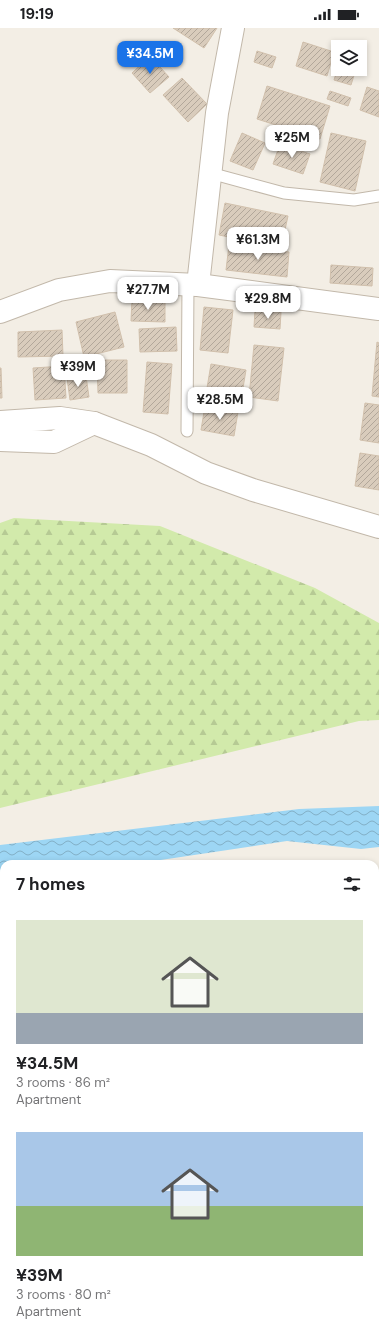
<!DOCTYPE html>
<html lang="en">
<head>
<meta charset="utf-8">
<style>
  :root { --surface:#fff; --page:#f2f2f2; --text:#202124; --muted:#757577; --accent:#1a73e8 }
  body { margin:0; font-family:"DM Sans",sans-serif; background:var(--page); color:var(--text); height:100vh; display:flex; flex-direction:column; font-size:15px; white-space:nowrap }
  * { box-sizing:border-box; margin:0 }
  p { font-size:13px; color:var(--muted) }
  .icon { flex:none; width:22px; height:22px; fill:none; stroke:currentColor; stroke-width:2; stroke-linecap:round; stroke-linejoin:round }
  .map { position:relative; flex:1; overflow:hidden }
  .details { position:absolute; left:0px; top:832px; width:379px; height:480px; display:flex; flex-direction:column; background:var(--surface); border-radius:12px 12px 0 0; box-shadow:0 2px 6px #0003 }
  .details>* { flex:none }
  .fabs { position:absolute; left:331px; top:12px; display:grid; gap:8px }
  .fabs a { display:grid; place-items:center; width:36px; height:36px; border-radius:0px; background:var(--surface); box-shadow:0 2px 6px #0003; font-size:20px }
  .price { position:absolute; translate:-50% -34px; padding:0 9px; border-radius:8px; background:#fff; color:#222; font-size:13px; line-height:26px; filter:drop-shadow(0 1px 2px #0008) }
  .price::after { content:''; position:absolute; left:50%; top:24px; width:12px; height:9px; margin-left:-6px; background:inherit; clip-path:polygon(0 0,100% 0,50% 100%) }
  .price.current { background:var(--accent); color:#fff }
  ul { padding:0; list-style:none }
  li { display:grid; align-content:center; gap:8px; height:212px; padding:0 16px }
  li span { display:grid; place-items:center; height:124px; border-radius:0px; color:#555 }
  li>.icon { margin-inline-start:auto }
  span .icon { width:72px; height:72px; fill:#fffc; stroke-width:1 }
  li b { font-size:17px }
  h2 { display:flex; justify-content:space-between; align-items:center; height:48px; padding:0 16px; font-size:17px }
  .status { display:flex; justify-content:space-between; align-items:center; height:28px; padding:0 20px; background:var(--surface); direction:ltr }
  .status svg { height:11px; fill:currentColor }
  .map>svg:first-child { display:block }
</style>
</head>
<body>
<div class="status"><b>19:19</b><svg viewBox="0 0 49 12"><path d="M0 12V9h3v3zM5 12V6h3v6zM10 12V3h3v9zM15 12V0h3v12zM26 1h20v11H26zM47 4h2v5h-2z"/></svg></div>
<div class="map">
<svg width="379" height="1312" viewBox="0 0 379 1312">
  <defs>
    <pattern id="forest-firs" width="22" height="20" patternUnits="userSpaceOnUse"><rect width="22" height="20" fill="#d2eaab"/><path d="M5 1l3.5 6h-7zM16 11l3.5 6h-7z" fill="#b6ca94"/></pattern>
    <pattern id="park-tufts" width="24" height="20" patternUnits="userSpaceOnUse"><rect width="24" height="20" fill="#d2eaab"/><path d="M3 7l-1-3M5 7V3M7 7l1-3M15 17l-1-3M17 17v-4M19 17l1-3" fill="none" stroke="#b6ca94"/></pattern>
    <pattern id="water-waves" width="16" height="10" patternUnits="userSpaceOnUse"><rect width="16" height="10" fill="#9dd6f4"/><path d="M0 5q4-4 8 0t8 0" fill="none" stroke="#82afc6"/></pattern>
    <pattern id="building-hatch" width="6" height="6" patternUnits="userSpaceOnUse"><rect width="6" height="6" fill="#d9ccbc"/><path d="M-1 1l2-2M0 6l6-6M5 7l2-2" fill="none" stroke="#b2a79a"/></pattern>
  </defs>
  <rect width="100%" height="100%" fill="#f3eee5"/>
  <!-- forest -->
  <polygon fill="url(#forest-firs)" points="14,490 160,498 315,560 379,595 379,692 359,693 0,780 0,495"/>
  <!-- park -->
  <polygon fill="url(#park-tufts)" points="375,1100 379,1101 379,1180 375,1179"/>
  <!-- water -->
  <g fill="url(#water-waves)">
    <polygon points="379,778 379,819 361,821 287,813 134,836 4,836 4,861 0,862 0,817 299,781"/>
    <rect x="375" y="843" width="4" height="205"/>
    <polygon points="4,913 4,1074 0,1075 0,914"/>
  </g>
  <!-- building -->
  <g fill="url(#building-hatch)" stroke="#d1c0ac">
    <polygon points="173,0 217,0 204,20"/>
    <polygon points="303,14 334,24 327,48 296,38"/>
    <polygon points="257,23 276,29 272,40 254,34"/>
    <polygon points="150,28 169,49 150,65 132,45"/>
    <polygon points="338,39 338,41 356,41 351,57 334,52"/>
    <polygon points="182,50 207,76 188,94 163,67"/>
    <polygon points="267,58 330,78 320,111 257,91"/>
    <polygon points="367,59 379,63 379,89 360,82"/>
    <polygon points="330,63 351,70 348,78 327,71"/>
    <polygon points="242,105 265,115 253,142 230,133"/>
    <polygon points="331,105 366,113 355,163 320,154"/>
    <polygon points="280,116 310,126 303,146 273,136"/>
    <polygon points="225,175 288,188 281,220 219,207"/>
    <polygon points="229,217 289,224 287,249 226,242"/>
    <polygon points="331,237 373,240 372,258 330,255"/>
    <polygon points="132,271 165,272 165,294 131,293"/>
    <polygon points="204,279 233,282 228,325 200,322"/>
    <polygon points="255,282 281,284 280,301 254,299"/>
    <polygon points="115,284 124,319 84,329 76,294"/>
    <polygon points="176,299 177,323 140,324 139,301"/>
    <polygon points="62,302 63,328 18,329 18,304"/>
    <polygon points="377,314 379,315 379,369 372,368"/>
    <polygon points="254,317 284,320 278,373 249,369"/>
    <polygon points="97,332 127,332 127,365 98,365"/>
    <polygon points="147,334 172,336 168,386 143,384"/>
    <polygon points="211,336 246,342 242,366 207,360"/>
    <polygon points="64,338 66,370 35,372 33,340"/>
    <polygon points="0,340 1,340 2,370 0,370"/>
    <polygon points="86,348 89,369 70,372 67,350"/>
    <polygon points="365,375 379,377 379,415 360,412"/>
    <polygon points="205,378 238,384 234,408 201,402"/>
    <polygon points="360,425 379,428 379,462 355,458"/>
    <polygon points="4,1261 4,1296 0,1272 0,1262"/>
    <polygon points="379,1286 379,1300 375,1297 375,1290"/>
  </g>
  <g fill="none" stroke-linecap="round" stroke-linejoin="round">
    <defs>
      <g id="lane">
        <polyline points="210,145 284,165 354,172 379,168"/>
        <polyline points="187,403 188,256"/>
      </g>
      <g id="street">
        <polyline points="198,257 217,85 233,0"/>
        <polyline points="0,284 59,262 110,253 198,257 379,281"/>
        <polyline points="0,394 60,390 94,395 151,417 206,445 253,462 379,499"/>
        <polyline points="0,412 54,414 94,395"/>
        <polyline points="0,1147 4,1147"/>
        <polyline points="375,1218 379,1219"/>
        <polyline points="189,1312 193,1308"/>
      </g>
    </defs>
    <!-- lane casing -->
    <use href="#lane" stroke="#c2b8aa" stroke-width="13"/>
    <!-- street casing -->
    <use href="#street" stroke="#c2b8aa" stroke-width="24"/>
    <!-- lane -->
    <use href="#lane" stroke="#fff" stroke-width="11"/>
    <!-- street -->
    <use href="#street" stroke="#fff" stroke-width="22"/>
  </g>
</svg>
<div class="fabs">
<a><svg class="icon" aria-label="layers" viewBox="0 0 24 24"><path d="M12 4l9 5-9 5-9-5zM3 14l9 5 9-5"/></svg></a>
</div>
<b class="price current" style="left:150px;top:47px">¥34.5M</b>
<b class="price" style="left:292px;top:131px">¥25M</b>
<b class="price" style="left:258px;top:233px">¥61.3M</b>
<b class="price" style="left:148px;top:283px">¥27.7M</b>
<b class="price" style="left:268px;top:292px">¥29.8M</b>
<b class="price" style="left:78px;top:360px">¥39M</b>
<b class="price" style="left:220px;top:393px">¥28.5M</b>
<section class="details">
<h2>7 homes<svg class="icon" aria-label="filters" viewBox="0 0 24 24"><path d="M4 7h16M4 17h16"/><circle cx="9" cy="7" r="2"/><circle cx="15" cy="17" r="2"/></svg></h2>
<ul>
<li><span style="background:linear-gradient(#dfe7d0 75%,#9aa5b1 0)"><svg class="icon" aria-label="home" viewBox="0 0 24 24"><path d="M3 11l9-7 9 7M6 9v11h12V9"/></svg></span><div><b>¥34.5M</b><p>3 rooms · 86 m²</p><p>Apartment</p></div></li>
<li><span style="background:linear-gradient(#a9c7e8 60%,#8fb573 0)"><svg class="icon" aria-label="home" viewBox="0 0 24 24"><path d="M3 11l9-7 9 7M6 9v11h12V9"/></svg></span><div><b>¥39M</b><p>3 rooms · 80 m²</p><p>Apartment</p></div></li>
</ul>
</section>
</div>
</body>
</html>
